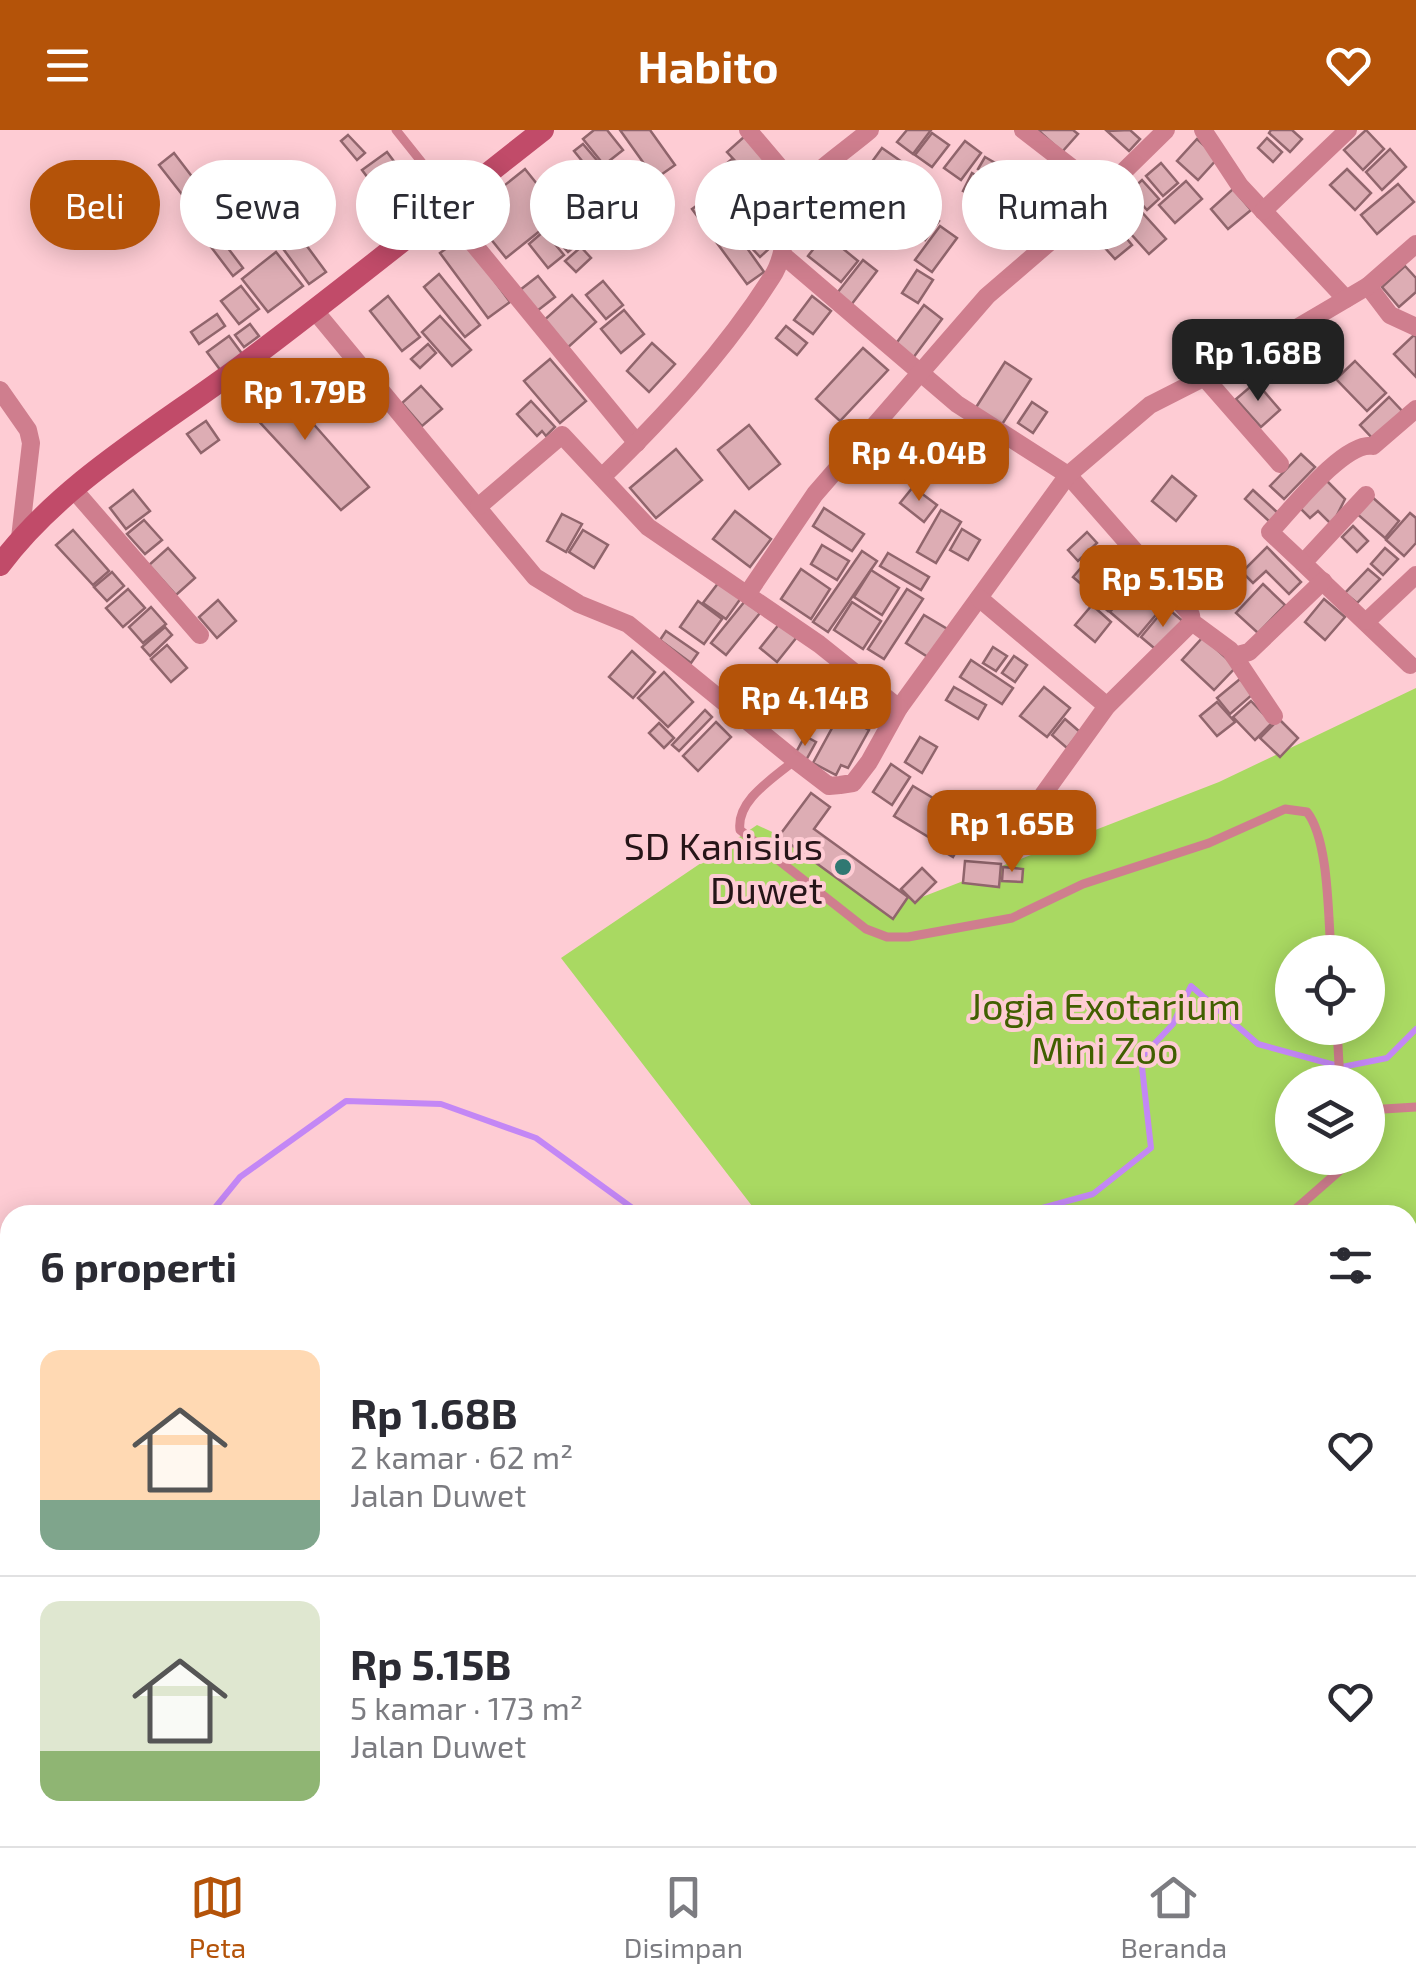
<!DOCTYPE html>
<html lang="id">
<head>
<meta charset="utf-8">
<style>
  :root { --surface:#fff; --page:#f7f7f7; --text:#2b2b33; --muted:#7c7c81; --line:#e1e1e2; --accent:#b45309 }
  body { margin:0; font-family:"Exo 2",sans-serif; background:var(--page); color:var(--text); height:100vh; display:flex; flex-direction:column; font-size:38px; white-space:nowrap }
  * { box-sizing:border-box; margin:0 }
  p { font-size:32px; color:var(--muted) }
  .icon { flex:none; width:55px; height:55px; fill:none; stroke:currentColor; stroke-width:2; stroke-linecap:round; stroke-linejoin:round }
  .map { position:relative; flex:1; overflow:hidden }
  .panel { position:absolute; left:0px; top:1075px; width:1418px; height:642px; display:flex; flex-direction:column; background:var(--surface); border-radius:30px 30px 0 0; box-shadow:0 5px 25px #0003 }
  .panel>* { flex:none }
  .banner { position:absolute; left:30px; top:30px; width:1358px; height:90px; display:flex; gap:20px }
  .tools { position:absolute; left:1275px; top:805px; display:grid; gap:20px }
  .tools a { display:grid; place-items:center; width:110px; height:110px; border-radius:50%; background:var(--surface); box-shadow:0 5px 25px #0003; font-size:50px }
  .price { position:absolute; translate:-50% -85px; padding:0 22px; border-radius:20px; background:var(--accent); color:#fff; font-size:32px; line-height:65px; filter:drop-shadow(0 2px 5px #0008) }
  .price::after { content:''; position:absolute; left:50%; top:60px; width:30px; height:22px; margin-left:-15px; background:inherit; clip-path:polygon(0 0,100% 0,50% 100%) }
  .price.selected { background:#222; color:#fff }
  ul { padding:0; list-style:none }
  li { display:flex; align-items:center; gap:30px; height:250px; padding:0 40px }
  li+li { border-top:2px solid var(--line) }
  li span { display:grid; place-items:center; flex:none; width:280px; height:200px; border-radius:20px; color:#555 }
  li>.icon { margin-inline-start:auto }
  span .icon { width:120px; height:120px; fill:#fffc; stroke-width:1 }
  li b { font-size:42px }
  h2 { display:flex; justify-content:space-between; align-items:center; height:120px; padding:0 40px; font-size:42px }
  .tag { padding:0 35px; border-radius:45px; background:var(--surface); box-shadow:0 5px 25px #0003; font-size:35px; line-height:90px }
  .tag.selected { background:var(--accent); color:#fff }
  header { display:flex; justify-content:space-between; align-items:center; height:130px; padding:0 40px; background:var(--accent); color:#fff; font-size:45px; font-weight:700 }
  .dock { display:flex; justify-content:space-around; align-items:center; height:140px; border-top:2px solid var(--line); background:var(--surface); font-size:28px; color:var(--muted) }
  .dock a { display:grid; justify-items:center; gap:5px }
  .dock .selected { color:var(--accent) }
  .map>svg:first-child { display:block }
</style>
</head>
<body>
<header><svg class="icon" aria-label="menu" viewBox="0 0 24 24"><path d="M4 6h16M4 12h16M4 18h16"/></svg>Habito<svg class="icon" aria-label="heart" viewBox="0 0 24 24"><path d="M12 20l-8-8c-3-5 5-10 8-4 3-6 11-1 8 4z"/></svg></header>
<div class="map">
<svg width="1416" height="1716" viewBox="0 0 1416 1716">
  <rect width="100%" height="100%" fill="#feccd4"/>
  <!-- green -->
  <path fill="#a9d962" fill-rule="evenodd" d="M1416,558V1121L1408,1122V1085H759L561,828L757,695L917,769L1219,652ZM1292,822H1368V898H1292ZM1292,952H1368V1028H1292Z"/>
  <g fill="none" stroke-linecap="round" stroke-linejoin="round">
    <!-- stream -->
    <g stroke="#c387f5" stroke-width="6">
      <polyline points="209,1085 240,1047 346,971 441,974 536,1008 642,1085"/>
      <polyline points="1016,1085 1093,1064 1151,1018 1141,928 1173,894 1191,856 1258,914 1342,937 1387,928 1416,899"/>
      <polyline points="0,1379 10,1368"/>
    </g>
  </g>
  <!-- building -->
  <g fill="#ddadb4" stroke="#90656c" stroke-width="2.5">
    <polygon points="594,0 607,0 623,20 604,35 583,9"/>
    <polygon points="620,0 650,0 675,35 655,49"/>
    <polygon points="907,0 931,0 913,24 897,12"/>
    <polygon points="1038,0 1073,0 1078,4 1062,22"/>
    <polygon points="1130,0 1140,9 1129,21 1107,1"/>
    <polygon points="1271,0 1292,0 1302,9 1290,22 1269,3"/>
    <polygon points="1366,0 1384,19 1363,40 1344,20"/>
    <polygon points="932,3 949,15 932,37 915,25"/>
    <polygon points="348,5 365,23 357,30 341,11"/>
    <polygon points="745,6 769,31 751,48 727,22"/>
    <polygon points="1267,8 1282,22 1273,32 1258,18"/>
    <polygon points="1197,9 1218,28 1198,50 1177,31"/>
    <polygon points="965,11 981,23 961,50 944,38"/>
    <polygon points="583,14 600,34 591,42 574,21"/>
    <polygon points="882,18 905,34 889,57 866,40"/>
    <polygon points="1390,19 1406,37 1382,60 1366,42"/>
    <polygon points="387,22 399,38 374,56 362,40"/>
    <polygon points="174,23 203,61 188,72 159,35"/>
    <polygon points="985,27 1009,41 1002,53 978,39"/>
    <polygon points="732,29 779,85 761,100 714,44"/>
    <polygon points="1161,33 1178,53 1163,66 1146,46"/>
    <polygon points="609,34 622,51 599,71 585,55"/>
    <polygon points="770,34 796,64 779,79 753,49"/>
    <polygon points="525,39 561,84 506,128 470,83"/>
    <polygon points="1347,39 1371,63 1355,80 1330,55"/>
    <polygon points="402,43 413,61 388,76 377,59"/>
    <polygon points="972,43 995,55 985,73 963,61"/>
    <polygon points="1057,43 1070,57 1055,72 1042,58"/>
    <polygon points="1079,49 1095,63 1078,82 1062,68"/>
    <polygon points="1142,50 1159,69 1147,80 1130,61"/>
    <polygon points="1186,51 1202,69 1175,93 1159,75"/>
    <polygon points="1398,54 1414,72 1377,104 1361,85"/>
    <polygon points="859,55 889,75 867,106 838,85"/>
    <polygon points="1233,59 1251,80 1228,99 1211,79"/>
    <polygon points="236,64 257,89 240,103 219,78"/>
    <polygon points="710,66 764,142 747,154 692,79"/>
    <polygon points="1130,69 1166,109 1149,124 1113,84"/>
    <polygon points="922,79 939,91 925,110 909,99"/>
    <polygon points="562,87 582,110 568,122 548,100"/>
    <polygon points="1113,92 1132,115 1115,129 1096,108"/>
    <polygon points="771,93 783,106 760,127 748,114"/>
    <polygon points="940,96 957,108 932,142 915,130"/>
    <polygon points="215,101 243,138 233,146 205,109"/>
    <polygon points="544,101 564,125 548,138 529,114"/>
    <polygon points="825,104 858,131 841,152 808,126"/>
    <polygon points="462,107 510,172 488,188 440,123"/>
    <polygon points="301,108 326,142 309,154 284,120"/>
    <polygon points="581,117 591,128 576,142 565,131"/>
    <polygon points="276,122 303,156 268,182 242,149"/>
    <polygon points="863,130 877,141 848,179 834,167"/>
    <polygon points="1405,136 1416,148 1416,162 1399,177 1382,157"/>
    <polygon points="917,140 933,150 918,173 902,163"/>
    <polygon points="439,144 480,195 465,207 424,157"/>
    <polygon points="538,146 555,167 537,181 520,160"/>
    <polygon points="603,151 623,175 606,189 586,165"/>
    <polygon points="241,156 259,179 239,194 221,171"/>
    <polygon points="572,165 596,192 565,220 541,193"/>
    <polygon points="388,166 420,207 402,221 370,181"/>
    <polygon points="812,166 831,181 813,204 794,190"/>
    <polygon points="924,175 942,189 913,228 895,215"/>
    <polygon points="624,180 644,204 621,223 601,199"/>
    <polygon points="217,184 225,196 199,214 191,202"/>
    <polygon points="440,186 471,220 452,236 422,202"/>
    <polygon points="250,194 259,206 244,217 235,205"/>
    <polygon points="786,196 807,213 797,225 776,208"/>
    <polygon points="1414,205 1416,207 1416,247 1394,224"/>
    <polygon points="229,206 246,229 224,245 207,222"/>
    <polygon points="652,213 675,234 649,262 627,241"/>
    <polygon points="428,214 436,223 420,238 411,229"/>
    <polygon points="863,218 888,240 840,291 816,269"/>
    <polygon points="550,229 586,271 560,293 524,251"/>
    <polygon points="1355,231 1386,263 1367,281 1336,249"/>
    <polygon points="1005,232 1031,249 1001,296 975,279"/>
    <polygon points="272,247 369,357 341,380 241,272"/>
    <polygon points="1256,252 1280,280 1261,297 1236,269"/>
    <polygon points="421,256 442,279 422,296 402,273"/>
    <polygon points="1389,267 1404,283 1375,311 1360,295"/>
    <polygon points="531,271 555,297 546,306 542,301 537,306 517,284"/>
    <polygon points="1032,272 1047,282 1033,303 1018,293"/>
    <polygon points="206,291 219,310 201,323 187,304"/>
    <polygon points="749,295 780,334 749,359 718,320"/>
    <polygon points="676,319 702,350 656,388 630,358"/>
    <polygon points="1301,324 1315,337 1284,369 1270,356"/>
    <polygon points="1172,346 1196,366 1176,391 1152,371"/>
    <polygon points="1325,349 1345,369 1332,395 1318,381 1310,388 1298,376"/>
    <polygon points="913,357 937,375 924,392 900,373"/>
    <polygon points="133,360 150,381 126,399 110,378"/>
    <polygon points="1253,360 1278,383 1270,392 1245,369"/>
    <polygon points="1371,366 1399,391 1385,408 1356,383"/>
    <polygon points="824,378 864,404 852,421 813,396"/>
    <polygon points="941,380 961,392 936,433 917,422"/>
    <polygon points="735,381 771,409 750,437 713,409"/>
    <polygon points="1410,383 1416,388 1416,413 1404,426 1386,410"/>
    <polygon points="562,384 582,394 566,422 547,411"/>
    <polygon points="144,390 162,410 145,424 127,404"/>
    <polygon points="1353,396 1368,411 1357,422 1342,407"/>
    <polygon points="962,399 980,410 968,430 950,420"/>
    <polygon points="73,400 109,441 93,455 56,415"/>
    <polygon points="583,400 608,415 594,438 569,422"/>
    <polygon points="1087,402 1097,413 1078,431 1068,420"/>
    <polygon points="822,415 849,431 837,450 811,434"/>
    <polygon points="1099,417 1113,429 1087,459 1073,447"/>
    <polygon points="1267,417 1301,452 1289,464 1266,441 1253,453 1242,442"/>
    <polygon points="168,418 195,448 176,465 149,435"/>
    <polygon points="1385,418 1398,429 1383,445 1371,434"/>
    <polygon points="862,421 877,431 828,502 813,492"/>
    <polygon points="888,423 929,447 921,460 880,436"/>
    <polygon points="1115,430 1136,448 1108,481 1087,463"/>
    <polygon points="801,439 830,459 811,489 781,469"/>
    <polygon points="1368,439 1380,449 1357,473 1345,463"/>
    <polygon points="871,440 899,458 882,485 854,467"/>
    <polygon points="112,442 124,456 107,471 94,457"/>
    <polygon points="1137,449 1165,474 1138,506 1110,482"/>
    <polygon points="719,452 741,468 726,489 703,473"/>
    <polygon points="1263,454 1285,475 1258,503 1236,483"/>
    <polygon points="128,459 145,478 123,497 106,478"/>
    <polygon points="907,459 923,469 884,529 868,519"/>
    <polygon points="1324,469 1345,487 1325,510 1305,492"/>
    <polygon points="218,470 236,491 217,508 199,487"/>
    <polygon points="698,471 722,489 704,514 680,497"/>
    <polygon points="745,471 760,483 726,525 711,513"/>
    <polygon points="852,472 881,491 863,519 834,500"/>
    <polygon points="1092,475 1111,492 1095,512 1075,495"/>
    <polygon points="151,477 166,494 143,513 129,497"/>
    <polygon points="1166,477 1185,493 1160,523 1141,507"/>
    <polygon points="924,485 949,500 931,529 906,513"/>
    <polygon points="780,493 797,507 777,532 760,518"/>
    <polygon points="165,497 172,505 150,526 142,517"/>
    <polygon points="666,501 698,523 691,533 660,510"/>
    <polygon points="1203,507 1236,537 1214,560 1182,530"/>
    <polygon points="167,515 187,538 171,552 151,529"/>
    <polygon points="993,517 1007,526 996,541 983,533"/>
    <polygon points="632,521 655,542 633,568 609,547"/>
    <polygon points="1014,526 1027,535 1015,552 1002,543"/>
    <polygon points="971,530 1013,558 1002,574 960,547"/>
    <polygon points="664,542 693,572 668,597 638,568"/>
    <polygon points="1240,549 1253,564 1230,584 1217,568"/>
    <polygon points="954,557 986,575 978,589 946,570"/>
    <polygon points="1044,557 1070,578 1047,607 1020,586"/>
    <polygon points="1251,571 1272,593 1255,610 1233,587"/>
    <polygon points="1217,572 1235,592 1217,606 1200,586"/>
    <polygon points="843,578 864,590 861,596 869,600 848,638 841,635 836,645 813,633"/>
    <polygon points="705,580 712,587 679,621 672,615"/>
    <polygon points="1065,589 1080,602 1067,618 1052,605"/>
    <polygon points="1279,589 1298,608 1280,627 1260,608"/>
    <polygon points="716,592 731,607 698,641 683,626"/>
    <polygon points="659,593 674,608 664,618 649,603"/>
    <polygon points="805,606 816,612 805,632 794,626"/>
    <polygon points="920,607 937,617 922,643 905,632"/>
    <polygon points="891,634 910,647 892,675 873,662"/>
    <polygon points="913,656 958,683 940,714 894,686"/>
    <polygon points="811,663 830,677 814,699 908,767 893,789 779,706"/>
    <polygon points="957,697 967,702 953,727 943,721"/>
    <polygon points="965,731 1001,734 999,757 963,753"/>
    <polygon points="1003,737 1023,739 1022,752 1002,751"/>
    <polygon points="922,738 936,752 915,773 901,759"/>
    <polygon points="1416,1430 1416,1458 1411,1464 1408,1461 1408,1442"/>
    <polygon points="0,1492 10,1501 7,1522 0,1516"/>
    <polygon points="8,1531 10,1533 8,1571 0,1564 0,1540"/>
  </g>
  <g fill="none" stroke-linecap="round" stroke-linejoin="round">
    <!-- service -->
    <g stroke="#cf7e8e" stroke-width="9">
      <polyline points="396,0 451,69"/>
      <polyline points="835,30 905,72"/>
      <path d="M795,630C774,648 736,670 740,700L866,799L887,807H908L1012,788L1083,754L1209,713L1285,679L1307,682C1329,710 1328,786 1331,822"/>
      <polyline points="1337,898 1340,952"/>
      <polyline points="1368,980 1416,977"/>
      <polyline points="1289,1085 1354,1028"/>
    </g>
    <!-- minor -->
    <g stroke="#cf7e8e" stroke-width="18">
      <polyline points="748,0 799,60"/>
      <polyline points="1023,0 1102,61"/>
      <polyline points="1203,0 1240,56 1346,169"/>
      <polyline points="444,78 637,313"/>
      <polyline points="1263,81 1348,0"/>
      <polyline points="784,126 957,274 1068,345 1191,485 1192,492 1230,520 1274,586"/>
      <polyline points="1368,156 1390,185 1416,197"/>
      <polyline points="315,181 535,447 579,474 628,494 795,630 829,656 840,655 853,653 869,632 899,578 1068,345 1150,275 1268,215 1346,169 1368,156 1416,114"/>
      <polyline points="1204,247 1280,334"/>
      <polyline points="0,260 28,300 31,313 20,408"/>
      <path d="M602,347C665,286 724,222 772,147C789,121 782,86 799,60C811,44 853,15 870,0"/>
      <polyline points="74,360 200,505"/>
      <polyline points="1366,365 1303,433 1410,535"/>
      <polyline points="479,376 562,305 648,397 819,514 899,578"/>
      <path d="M1303,433L1270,402C1290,381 1344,311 1373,316L1416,279"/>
      <polyline points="748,463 815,364 987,166 1066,98 1166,0"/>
      <polyline points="979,468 1107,576"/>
      <polyline points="1367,491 1416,445"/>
      <polyline points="1234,526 1249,522 1323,451"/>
      <polyline points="1009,712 1107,576 1192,492"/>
      <polyline points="1408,1317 1416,1308"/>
      <polyline points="1408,1501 1416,1506"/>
      <polyline points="1408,1563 1416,1555"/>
      <polyline points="0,1589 10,1583"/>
      <polyline points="1408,1660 1416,1652"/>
      <polyline points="507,1716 515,1708"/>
      <polyline points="1349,1716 1358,1708"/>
    </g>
    <!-- secondary -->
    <path stroke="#c14b69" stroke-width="22" d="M0,435C61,353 159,297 241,236C343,160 442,79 543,0"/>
  </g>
  <!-- markers -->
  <circle fill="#307872" stroke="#feccd4" stroke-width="4" cx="843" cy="737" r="10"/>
  <g text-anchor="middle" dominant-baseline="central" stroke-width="8" stroke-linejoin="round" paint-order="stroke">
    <!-- poi labels -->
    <g font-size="38" fill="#261518" stroke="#feccd4" text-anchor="end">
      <text x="823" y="715">SD Kanisius<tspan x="823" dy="44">Duwet</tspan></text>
    </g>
    <!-- park labels -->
    <g font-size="38" fill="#415f00" stroke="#feccd4">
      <text x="1105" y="875">Jogja Exotarium<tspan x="1105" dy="44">Mini Zoo</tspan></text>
    </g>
  </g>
</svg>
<div class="tools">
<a><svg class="icon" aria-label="locate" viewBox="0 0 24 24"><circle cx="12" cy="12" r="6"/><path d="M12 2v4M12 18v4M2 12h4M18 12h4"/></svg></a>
<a><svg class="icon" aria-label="layers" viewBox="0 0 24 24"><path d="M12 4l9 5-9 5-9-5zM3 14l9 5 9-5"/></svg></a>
</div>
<b class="price selected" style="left:1258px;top:274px">Rp 1.68B</b>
<b class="price" style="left:305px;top:313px">Rp 1.79B</b>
<b class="price" style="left:919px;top:374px">Rp 4.04B</b>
<b class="price" style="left:1163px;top:500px">Rp 5.15B</b>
<b class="price" style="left:805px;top:619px">Rp 4.14B</b>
<b class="price" style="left:1012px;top:745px">Rp 1.65B</b>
<div class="banner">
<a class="tag selected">Beli</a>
<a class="tag">Sewa</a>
<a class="tag">Filter</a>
<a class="tag">Baru</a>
<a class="tag">Apartemen</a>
<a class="tag">Rumah</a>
</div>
<section class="panel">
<h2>6 properti<svg class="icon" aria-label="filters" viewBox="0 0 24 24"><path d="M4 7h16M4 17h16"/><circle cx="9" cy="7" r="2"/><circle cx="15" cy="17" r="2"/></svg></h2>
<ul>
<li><span style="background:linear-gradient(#ffd9b3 75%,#7fa58c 0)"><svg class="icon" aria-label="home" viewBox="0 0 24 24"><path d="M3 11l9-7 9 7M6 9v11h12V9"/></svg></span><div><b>Rp 1.68B</b><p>2 kamar · 62 m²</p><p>Jalan Duwet</p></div><svg class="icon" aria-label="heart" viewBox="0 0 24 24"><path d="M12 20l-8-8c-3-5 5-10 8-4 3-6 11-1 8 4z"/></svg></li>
<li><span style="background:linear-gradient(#dfe7d0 75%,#8fb573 0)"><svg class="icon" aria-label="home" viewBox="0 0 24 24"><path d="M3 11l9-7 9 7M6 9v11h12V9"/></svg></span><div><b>Rp 5.15B</b><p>5 kamar · 173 m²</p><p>Jalan Duwet</p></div><svg class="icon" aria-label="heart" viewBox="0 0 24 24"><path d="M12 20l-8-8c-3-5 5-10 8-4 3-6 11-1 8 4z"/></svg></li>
</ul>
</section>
</div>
<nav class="dock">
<a class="selected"><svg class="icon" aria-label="map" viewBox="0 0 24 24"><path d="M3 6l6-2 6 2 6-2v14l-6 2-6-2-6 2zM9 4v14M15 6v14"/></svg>Peta</a>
<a><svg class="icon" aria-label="saved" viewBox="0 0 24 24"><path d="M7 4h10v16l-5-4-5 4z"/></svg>Disimpan</a>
<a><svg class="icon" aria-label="home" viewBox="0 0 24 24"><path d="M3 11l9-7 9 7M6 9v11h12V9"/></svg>Beranda</a>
</nav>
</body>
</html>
